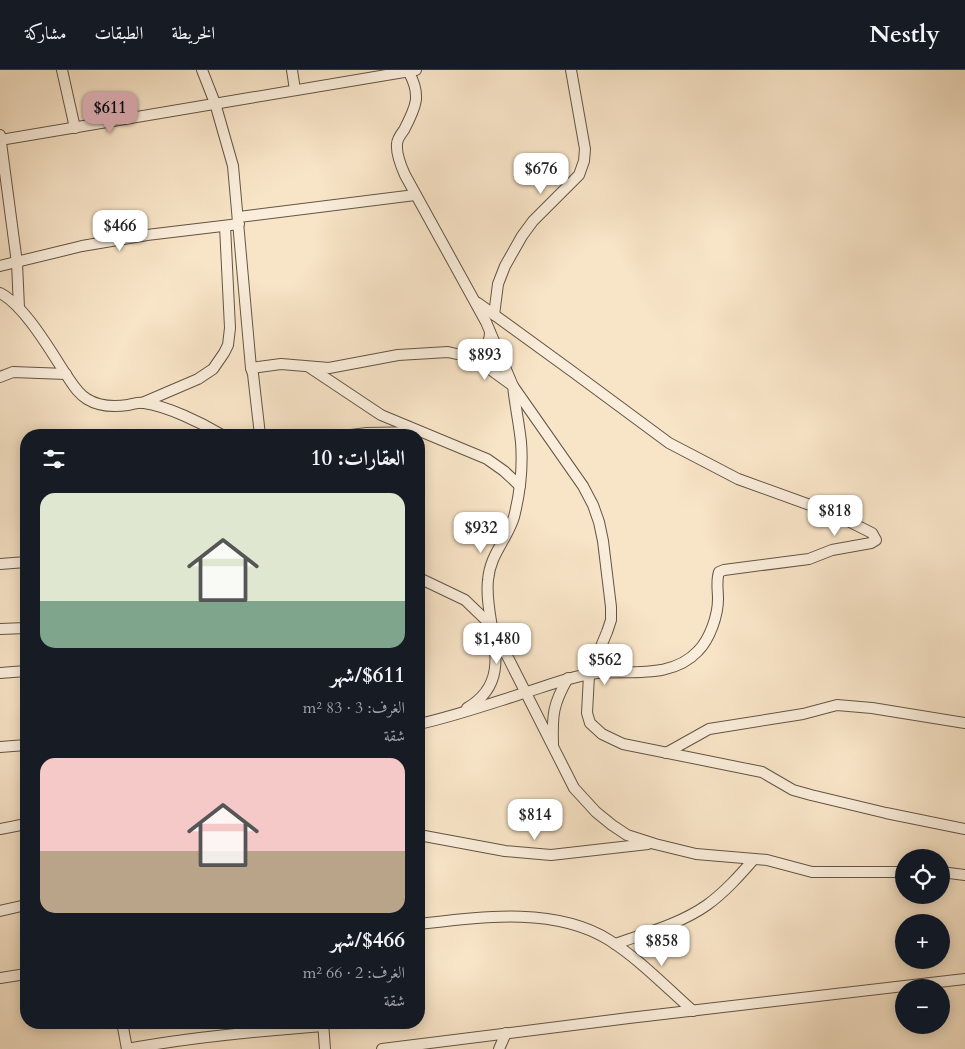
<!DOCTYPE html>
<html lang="ar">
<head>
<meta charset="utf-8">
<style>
  :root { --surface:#171b24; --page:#20242c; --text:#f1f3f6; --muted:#9ea1a6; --line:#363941; --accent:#c59692 }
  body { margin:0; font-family:Cardo,Amiri,serif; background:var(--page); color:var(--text); direction:rtl; height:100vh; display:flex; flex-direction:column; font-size:19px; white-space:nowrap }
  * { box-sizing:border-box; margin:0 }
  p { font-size:16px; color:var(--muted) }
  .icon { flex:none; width:28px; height:28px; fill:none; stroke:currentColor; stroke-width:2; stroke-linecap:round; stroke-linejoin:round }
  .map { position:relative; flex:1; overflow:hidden; direction:ltr }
  .drawer { position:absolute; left:20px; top:359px; width:405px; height:600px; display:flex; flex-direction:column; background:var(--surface); border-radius:20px; box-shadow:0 2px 12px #0003; direction:rtl }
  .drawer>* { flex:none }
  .fabs { position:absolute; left:895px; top:779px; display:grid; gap:10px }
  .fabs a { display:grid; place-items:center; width:55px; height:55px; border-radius:50%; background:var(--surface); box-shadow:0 2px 12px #0003; font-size:25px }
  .price { position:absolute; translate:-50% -42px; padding:0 11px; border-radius:10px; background:#fff; color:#222; font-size:16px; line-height:32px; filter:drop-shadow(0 1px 2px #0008) }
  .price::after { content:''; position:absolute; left:50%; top:30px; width:15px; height:11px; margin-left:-8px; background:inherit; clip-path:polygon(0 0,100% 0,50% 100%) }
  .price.selected { background:var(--accent); color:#111 }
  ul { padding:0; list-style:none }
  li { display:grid; align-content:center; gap:10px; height:265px; padding:0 20px }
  li span { display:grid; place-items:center; height:155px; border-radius:15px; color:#555 }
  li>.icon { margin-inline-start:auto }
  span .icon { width:90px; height:90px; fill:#fffc; stroke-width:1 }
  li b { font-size:21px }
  h2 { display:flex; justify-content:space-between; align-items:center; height:60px; padding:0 20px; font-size:21px }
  header { display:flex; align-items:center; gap:30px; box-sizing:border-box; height:70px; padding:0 25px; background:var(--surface); border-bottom:1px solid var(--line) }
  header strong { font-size:24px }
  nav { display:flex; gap:28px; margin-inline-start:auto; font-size:18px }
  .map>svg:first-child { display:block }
</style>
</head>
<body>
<header>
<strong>Nestly</strong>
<nav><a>الخريطة</a><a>الطبقات</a><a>مشاركة</a></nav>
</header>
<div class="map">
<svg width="965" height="979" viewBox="0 0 965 979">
  <rect width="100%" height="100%" fill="#f8e4c7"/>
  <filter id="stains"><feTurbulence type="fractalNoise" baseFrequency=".004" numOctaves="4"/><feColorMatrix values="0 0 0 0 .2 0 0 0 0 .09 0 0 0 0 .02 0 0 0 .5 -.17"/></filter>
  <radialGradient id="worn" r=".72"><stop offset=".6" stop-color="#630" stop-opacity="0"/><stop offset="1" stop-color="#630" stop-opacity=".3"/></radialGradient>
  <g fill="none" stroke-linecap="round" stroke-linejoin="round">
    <defs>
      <g id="minor">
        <polyline points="62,0 75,58"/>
        <polyline points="202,0 215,33 233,96 251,298 253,304 260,365"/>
        <polyline points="292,0 295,20"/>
        <path d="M408,1C422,25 416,37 404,60C401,64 397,69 397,74C396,84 401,96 405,105L486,252L513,316L583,416L593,435L599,452L603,471L611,537V550L607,562L589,605L587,643L590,653L602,664L623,674L762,702L793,720L811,725L886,743L965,759"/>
        <polyline points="0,65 17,193 19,238"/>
        <polyline points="0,70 416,0"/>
        <polyline points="239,147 415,125"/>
        <polyline points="0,196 82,176 147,165 239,154"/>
        <path d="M0,223C24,235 50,280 65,303C72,313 77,323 87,329C100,337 115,337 128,335C134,334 138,332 144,333C167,336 202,353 222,365"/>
        <polyline points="494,245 498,214 505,196 522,166 533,151 579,105 584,91 585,79 571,0"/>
        <path d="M468,288C480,282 490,277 490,262"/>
        <polyline points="309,297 381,345 487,389 504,401 520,416"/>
        <path d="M251,298L281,294L329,298L398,285L448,282L461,285L484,295L513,316C515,335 519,353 521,372C523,397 520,423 514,447C507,470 490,484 488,510C483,555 519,608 467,638"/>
        <polyline points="0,307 13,302 66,304"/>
        <polyline points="142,333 198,309 213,299 224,283 228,275 230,258 225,156"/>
        <polyline points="351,365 367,363 418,362"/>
        <polyline points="0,494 26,492"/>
        <polyline points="419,508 465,530 492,556 574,718 596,742 612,755 627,765 655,774 696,784 767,790 812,802 904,802"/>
        <polyline points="0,559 26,558"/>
        <polyline points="0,603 26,601"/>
        <path d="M419,654C455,646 489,634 524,623C549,615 572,606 597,603C631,600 672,609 698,581C710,569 718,545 718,529C718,520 716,511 719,502L724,500L809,489L832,480L871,473L876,470L872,463L832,443L738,409L669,373L573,302L478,233"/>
        <path d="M553,674C552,645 553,634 568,608"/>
        <polyline points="0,677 26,675"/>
        <polyline points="666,683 709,659 803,644 837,635 872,638 965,653"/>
        <polyline points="0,759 26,754"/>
        <polyline points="419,765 505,781 551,785 648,774"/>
        <polyline points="941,802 965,805"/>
        <polyline points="0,841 26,835"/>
        <path d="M419,854C479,847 555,836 609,870C639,889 666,917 693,941"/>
        <path d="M615,874C646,863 680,854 707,835C725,822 740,805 754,789"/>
        <polyline points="0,908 26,904"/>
        <polyline points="122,952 127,979"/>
        <polyline points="323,952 325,979"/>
        <path d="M127,979C192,967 258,961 323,956"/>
        <polyline points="382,979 629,948 965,909"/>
        <polyline points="499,979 506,963"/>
      </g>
    </defs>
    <!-- minor casing -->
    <use href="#minor" stroke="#625544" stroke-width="12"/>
    <!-- minor -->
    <use href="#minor" stroke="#faeddb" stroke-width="10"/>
  </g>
  <rect width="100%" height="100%" filter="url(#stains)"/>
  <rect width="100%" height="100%" fill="url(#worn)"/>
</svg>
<div class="fabs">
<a><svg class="icon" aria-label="locate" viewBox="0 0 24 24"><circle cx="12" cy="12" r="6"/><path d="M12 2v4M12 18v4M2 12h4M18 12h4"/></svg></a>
<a>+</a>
<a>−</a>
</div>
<b class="price selected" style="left:110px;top:64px">$611</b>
<b class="price" style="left:541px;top:125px">$676</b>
<b class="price" style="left:120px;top:182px">$466</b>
<b class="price" style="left:485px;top:311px">$893</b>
<b class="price" style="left:835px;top:467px">$818</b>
<b class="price" style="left:481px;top:484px">$932</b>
<b class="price" style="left:497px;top:595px">$1,480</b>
<b class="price" style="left:605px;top:616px">$562</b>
<b class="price" style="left:535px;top:771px">$814</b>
<b class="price" style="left:662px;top:897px">$858</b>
<section class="drawer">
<h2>العقارات: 10<svg class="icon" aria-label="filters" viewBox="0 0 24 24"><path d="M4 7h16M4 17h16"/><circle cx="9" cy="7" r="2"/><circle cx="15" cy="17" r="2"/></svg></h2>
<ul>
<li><span style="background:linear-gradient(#dfe7d0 70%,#7fa58c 0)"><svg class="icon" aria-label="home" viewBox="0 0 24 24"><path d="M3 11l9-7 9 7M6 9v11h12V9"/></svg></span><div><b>$611/شهر</b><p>الغرف: 3 · 83 m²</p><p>شقة</p></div></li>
<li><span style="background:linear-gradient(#f6c9c9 60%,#b9a48a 0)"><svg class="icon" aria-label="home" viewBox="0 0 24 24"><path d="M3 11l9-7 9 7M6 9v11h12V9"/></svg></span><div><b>$466/شهر</b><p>الغرف: 2 · 66 m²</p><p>شقة</p></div></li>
</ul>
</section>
</div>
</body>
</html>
